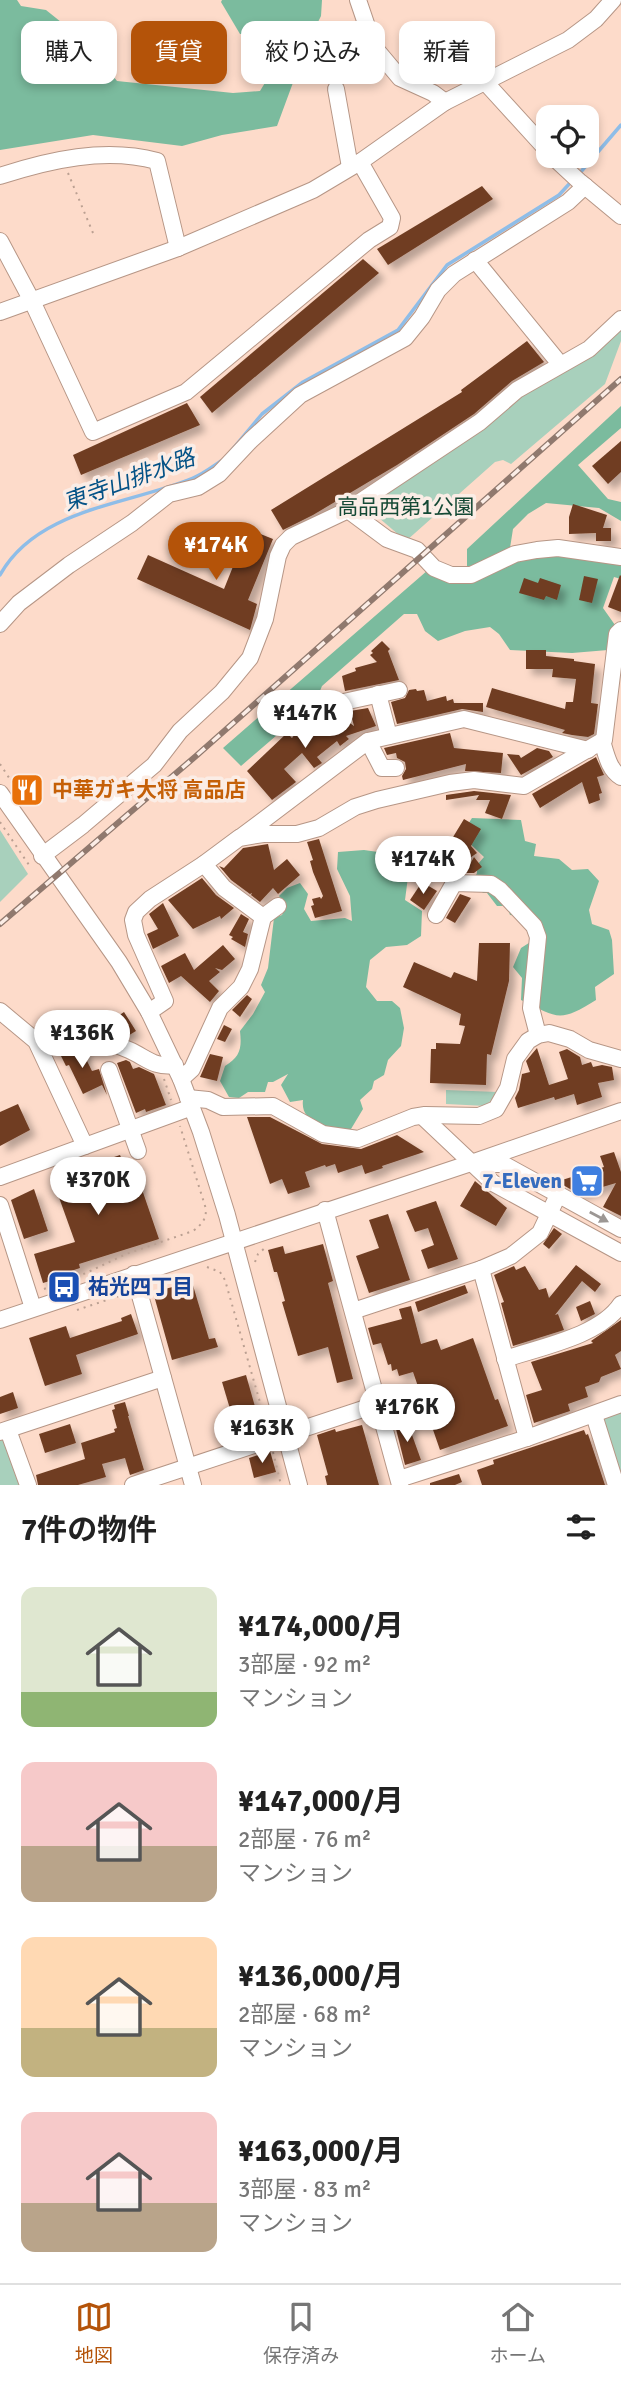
<!DOCTYPE html>
<html lang="ja">
<head>
<meta charset="utf-8">
<style>
  :root { --surface:#fff; --page:#f6f6f6; --text:#222; --muted:#767676; --line:#e0e0e0; --accent:#b45309 }
  body { margin:0; font-family:Signika,"Noto Sans JP",sans-serif; background:var(--page); color:var(--text); height:100vh; display:flex; flex-direction:column; font-size:26px; white-space:nowrap }
  * { box-sizing:border-box; margin:0 }
  p { font-size:23px; color:var(--muted) }
  .icon { flex:none; width:38px; height:38px; fill:none; stroke:currentColor; stroke-width:2; stroke-linecap:round; stroke-linejoin:round }
  .map { position:relative; height:1485px; overflow:hidden }
  .drawer { display:flex; flex-direction:column; background:var(--surface); flex:1 }
  .drawer>* { flex:none }
  .banner { position:absolute; left:21px; top:21px; width:579px; height:63px; display:flex; gap:14px }
  .tools { position:absolute; left:536px; top:105px; display:grid; gap:14px }
  .tools a { display:grid; place-items:center; width:63px; height:63px; border-radius:14px; background:var(--surface); box-shadow:0 4px 10px #0003; font-size:35px }
  .price { position:absolute; translate:-50% -60px; padding:0 16px; border-radius:24px; background:#fff; color:#222; font-size:23px; line-height:46px; filter:drop-shadow(0 2px 4px #0008) }
  .price::after { content:''; position:absolute; left:50%; top:42px; width:21px; height:16px; margin-left:-10px; background:inherit; clip-path:polygon(0 0,100% 0,50% 100%) }
  .price.selected { background:var(--accent); color:#fff }
  ul { padding:0; list-style:none }
  li { display:flex; align-items:center; gap:21px; height:175px; padding:0 21px }
  li span { display:grid; place-items:center; flex:none; width:196px; height:140px; border-radius:14px; color:#555 }
  li>.icon { margin-inline-start:auto }
  span .icon { width:84px; height:84px; fill:#fffc; stroke-width:1 }
  li b { font-size:30px }
  h2 { display:flex; justify-content:space-between; align-items:center; height:84px; padding:0 21px; font-size:30px }
  .pill { padding:0 24px; border-radius:14px; background:var(--surface); box-shadow:0 4px 10px #0003; font-size:24px; line-height:63px }
  .pill.selected { background:var(--accent); color:#fff }
  .dock { display:flex; justify-content:space-around; align-items:center; height:98px; border-top:2px solid var(--line); background:var(--surface); font-size:19px; color:var(--muted) }
  .dock a { display:grid; justify-items:center; gap:4px }
  .dock .selected { color:var(--accent) }
  .map>svg:first-child { display:block }
</style>
</head>
<body>
<div class="map">
<svg width="621" height="1485" viewBox="0 0 621 1485">
  <defs>
    <filter id="shadow"><feDropShadow dx="6" dy="6" stdDeviation="3.5" flood-color="#0004"/></filter>
  </defs>
  <rect width="100%" height="100%" fill="#fddbca"/>
  <!-- green -->
  <g fill="#a8d0bc">
    <polygon points="621,328 621,341 605,384 511,464 503,460 495,462 406,541 365,506"/>
    <polygon points="0,830 28,874 0,902"/>
    <polygon points="446,1090 498,1092 486,1106 446,1104"/>
    <polygon points="396,1384 405,1417 391,1421 381,1388"/>
    <polygon points="621,1409 621,1485 600,1418"/>
    <polygon points="5,1437 22,1485 0,1485 0,1439"/>
  </g>
  <!-- forest -->
  <g fill="#7bbb9e">
    <polygon points="0,0 17,0 21,6 46,10 86,42 117,81 233,93 260,91 283,53 268,33 240,34 221,2 222,0 322,0 321,16 308,42 277,126 222,135 182,146 93,135 0,150"/>
    <polygon points="621,406 621,428 578,465 608,499 621,502 621,521 599,508 546,503 528,514 513,529 510,548 513,558 559,553 621,562 621,579 614,577 603,608 615,625 612,643 608,650 572,653 510,650 499,634 490,627 465,631 438,641 425,631 417,614 404,614 322,686 304,730 284,729 241,766 223,748 428,570 457,583 467,581 467,549"/>
    <path d="M472,818L521,820L525,841L536,844L534,856L559,859L572,870L588,869L599,881L589,910L592,924L609,930L612,940L614,974L595,987L596,1000C559,1023 558,1018 521,1000L522,978L513,967L521,948L532,941L530,930L520,916L510,915L507,906H497L487,893H483L473,881L477,873V865L484,857L461,835Z"/>
    <path d="M364,850L385,853L391,873L408,877L405,900L422,911L421,936L407,945L386,947L370,960L366,987L377,1001H392L400,1008L404,1028L401,1046L388,1060L384,1075L374,1081L372,1089L360,1100L363,1109L351,1129L344,1132C326,1126 300,1123 303,1100L290,1102L281,1085L288,1074L273,1082H268L265,1092H248L239,1098L229,1097L220,1081L225,1066C240,1057 242,1049 240,1031L253,1014L265,992L261,985L268,968L274,918L282,915L286,905L279,896L287,888L300,883L308,894L304,909L311,921L345,918L352,921L350,896L337,869L338,852Z"/>
  </g>
  <g fill="none" stroke-linecap="round" stroke-linejoin="round">
    <!-- stream -->
    <g stroke="#8ebde8" stroke-width="3.5">
      <polyline points="579,174 621,125"/>
      <polyline points="231,451 262,414 303,382 398,330 447,265 559,195 571,182"/>
      <path d="M0,575C37,508 129,505 193,478C203,474 212,467 221,461"/>
    </g>
  </g>
  <!-- building -->
  <g fill="#6f3e24" filter="url(#shadow)">
    <polygon points="482,186 493,199 388,265 377,249"/>
    <polygon points="363,259 379,273 212,413 200,397"/>
    <polygon points="527,341 544,362 512,381 474,414 397,465 313,515 283,530 271,510 462,392 461,390"/>
    <polygon points="187,403 200,425 81,475 73,455"/>
    <polygon points="621,441 621,472 608,484 592,466"/>
    <polygon points="573,504 607,515 603,528 611,528 611,541 596,541 596,533 569,534 569,517"/>
    <polygon points="248,529 273,539 248,600 257,604 250,630 137,579 148,555 224,589"/>
    <polygon points="620,575 621,576 621,612 608,607"/>
    <polygon points="584,576 598,579 592,603 579,600"/>
    <polygon points="524,578 538,583 540,578 561,585 557,600 546,596 544,600 519,593"/>
    <polygon points="382,641 390,649 388,651 399,680 345,691 342,676 356,671 355,668 377,662 370,655 373,653 371,651"/>
    <polygon points="526,650 546,650 546,656 574,659 574,661 595,664 591,703 598,704 594,734 588,737 572,735 562,733 565,730 486,707 492,688 565,709 566,702 573,702 576,679 552,677 553,669 526,669"/>
    <polygon points="416,689 417,691 424,690 427,701 446,696 447,701 453,699 454,703 483,703 483,712 462,709 397,724 391,702 405,698 409,690"/>
    <polygon points="368,708 376,726 346,736 349,739 340,746 337,741 317,757 322,763 314,768 302,753 284,769 296,782 272,800 247,771 287,733 292,738 295,734 303,742 317,730 333,711 354,726 350,711"/>
    <polygon points="450,733 454,748 503,753 501,773 465,771 466,764 403,780 402,776 406,769 405,762 397,758 396,753 387,755 384,748"/>
    <polygon points="537,748 549,751 553,757 521,775 507,754 519,755 521,758"/>
    <polygon points="596,757 604,775 597,777 602,793 599,794 600,800 589,804 582,782 540,808 532,794"/>
    <polygon points="474,791 511,795 502,819 485,813 490,800 476,800 479,795 446,800 446,795"/>
    <polygon points="464,819 481,829 471,846 477,853 467,860 460,856 450,871 439,859 452,854 450,842"/>
    <polygon points="319,839 342,911 315,918 311,906 314,905 312,899 320,897 321,899 323,896 313,872 310,861 313,860 307,842"/>
    <polygon points="268,844 274,870 287,859 300,875 278,894 273,888 260,902 251,895 252,893 250,894 231,880 219,866 224,868 243,848"/>
    <polygon points="415,855 424,864 411,876 402,868"/>
    <polygon points="474,857 482,867 474,873 465,873"/>
    <polygon points="202,878 216,895 234,908 221,919 220,916 193,929 168,900"/>
    <polygon points="422,882 437,891 424,910 410,900"/>
    <polygon points="460,894 471,898 455,923 446,918"/>
    <polygon points="163,903 179,936 153,949 147,934 158,929 149,914"/>
    <polygon points="241,914 249,919 243,932 248,934 245,947 231,939 233,937 229,935"/>
    <polygon points="479,943 510,943 509,981 491,1055 487,1054 486,1085 430,1083 431,1049 436,1049 436,1043 460,1044 465,1026 459,1025 461,1014 403,987 414,962 451,978 454,972 477,981"/>
    <polygon points="223,945 235,959 222,970 215,968 220,972 209,981 219,991 210,1002 181,976 169,983 161,966 185,953 194,970"/>
    <polygon points="247,995 252,999 240,1017 232,1010"/>
    <polygon points="124,1012 136,1031 126,1037 119,1027 114,1030 109,1022"/>
    <polygon points="224,1025 232,1029 225,1042 217,1039"/>
    <polygon points="57,1048 81,1049 92,1071 99,1069 107,1095 102,1085 83,1094 69,1065 66,1066"/>
    <polygon points="537,1048 549,1085 568,1079 559,1052 567,1049 580,1057 582,1065 591,1062 593,1067 602,1065 612,1067 614,1080 598,1083 602,1097 577,1105 574,1094 555,1100 554,1097 518,1108 515,1098 519,1090 522,1074 530,1072 526,1061"/>
    <polygon points="210,1054 223,1057 217,1081 200,1077"/>
    <polygon points="126,1060 130,1062 133,1069 139,1067 154,1074 166,1105 146,1112 145,1109 136,1113 117,1063"/>
    <polygon points="18,1104 30,1130 0,1146 0,1112"/>
    <polygon points="247,1117 270,1117 322,1144 361,1149 397,1135 424,1152 382,1166 383,1168 365,1174 362,1165 338,1173 335,1164 326,1167 325,1165 305,1172 310,1187 288,1194 282,1179 270,1184"/>
    <polygon points="614,1152 621,1172 621,1216 603,1207 616,1183 579,1194 563,1185 562,1180 604,1167 600,1156"/>
    <polygon points="120,1155 128,1174 136,1172 159,1239 79,1264 80,1268 68,1272 69,1275 43,1283 34,1254 75,1242 52,1178"/>
    <polygon points="475,1181 507,1208 496,1226 460,1206"/>
    <polygon points="34,1189 48,1231 24,1239 11,1200"/>
    <polygon points="436,1201 458,1259 428,1269 421,1250 434,1245 428,1228 415,1232 406,1211"/>
    <polygon points="388,1214 410,1280 369,1293 356,1256 379,1248 369,1220"/>
    <polygon points="554,1228 562,1234 549,1249 543,1244"/>
    <polygon points="323,1244 333,1281 328,1283 353,1379 337,1383 328,1347 298,1356 282,1302 285,1301 277,1272 274,1272 268,1250 283,1246 285,1254"/>
    <polygon points="576,1265 601,1284 595,1292 582,1281 555,1315 558,1314 564,1330 513,1346 501,1303 504,1302 494,1275 514,1266 516,1270 525,1266 539,1290 546,1288 549,1298"/>
    <polygon points="192,1282 209,1339 215,1338 218,1347 172,1360 153,1292"/>
    <polygon points="465,1285 468,1293 418,1312 415,1302"/>
    <polygon points="590,1301 595,1314 581,1321 576,1307"/>
    <polygon points="411,1306 421,1344 437,1339 441,1350 473,1338 495,1400 498,1399 508,1426 440,1450 413,1372 399,1376 397,1369 392,1371 391,1364 388,1365 381,1343 373,1345 368,1328 402,1319 399,1309"/>
    <polygon points="131,1314 138,1334 76,1355 82,1374 45,1386 29,1338 66,1326 70,1338 122,1321 121,1318"/>
    <polygon points="621,1320 621,1351 615,1355 621,1369 601,1377 599,1382 585,1387 588,1397 568,1404 570,1411 534,1423 526,1395 542,1390 531,1362 593,1343 591,1341"/>
    <polygon points="246,1375 262,1431 239,1439 222,1382"/>
    <polygon points="13,1392 18,1408 0,1414 0,1397"/>
    <polygon points="125,1402 129,1416 128,1416 144,1470 130,1475 125,1458 102,1464 106,1477 78,1485 38,1485 36,1475 85,1459 81,1443 115,1432 114,1429 117,1428 112,1410 115,1409 114,1405"/>
    <polygon points="407,1421 421,1460 405,1465 395,1425"/>
    <polygon points="70,1424 76,1443 45,1453 39,1434"/>
    <polygon points="362,1425 379,1485 327,1485 325,1476 328,1475 317,1435 335,1429 336,1432"/>
    <polygon points="584,1430 586,1435 588,1434 605,1485 482,1485 477,1470 494,1464 493,1460"/>
    <polygon points="270,1451 276,1472 254,1478 249,1458"/>
    <polygon points="459,1474 462,1482 455,1485 430,1485 430,1483"/>
  </g>
  <g fill="none" stroke-linecap="round" stroke-linejoin="round">
    <defs>
      <g id="minor">
        <polyline points="358,0 374,47 400,78 433,93 445,102"/>
        <polyline points="486,83 548,151"/>
        <polyline points="336,89 350,167"/>
        <polyline points="552,156 580,182 621,216"/>
        <path d="M0,176C49,160 105,147 157,161L178,248"/>
        <polyline points="0,241 32,301 93,432 186,392 369,240 390,227 392,218 360,162"/>
        <polyline points="475,260 560,364"/>
        <polyline points="0,312 178,248 313,190 360,162 445,102 568,40 596,19 613,0"/>
        <polyline points="348,510 387,539 417,550 434,568 451,575 471,575 515,554 537,550 558,548 621,557"/>
        <polyline points="0,624 19,603 69,565 132,523 169,494 198,487 219,474 251,440 300,395 405,338 422,317 438,290 454,274 568,202 585,186"/>
        <polyline points="378,694 389,736"/>
        <polyline points="339,703 399,690"/>
        <polyline points="368,741 382,768 396,768"/>
        <path d="M602,741C606,754 609,770 621,777"/>
        <polyline points="0,793 119,962 149,1012 181,1079 201,1132 227,1215 299,1485"/>
        <polyline points="241,837 368,741 464,719 588,750"/>
        <polyline points="42,856 83,825 154,765 180,731 222,692 250,658 265,619 278,556 283,545 291,537 348,510 480,422 517,390 589,349 621,319"/>
        <polyline points="204,864 224,888 263,917"/>
        <polyline points="436,915 454,883 491,884 500,890 534,926 538,937 531,1008 538,1035"/>
        <polyline points="0,1011 36,1041 85,1146"/>
        <polyline points="149,1012 165,1001 136,935 133,920 136,912 150,899 204,864 239,838 263,834 297,834 319,828 355,807 377,800 450,783 474,780 524,786 604,740 617,634 621,630"/>
        <path d="M36,1041C64,1034 103,1038 129,1050C147,1058 154,1068 175,1065"/>
        <polyline points="109,1070 138,1151"/>
        <polyline points="181,1079 192,1069 220,1008 241,987 250,969 263,917 278,906"/>
        <polyline points="188,1098 208,1100 223,1107 273,1106 323,1134 358,1139 413,1117 425,1115 479,1116 496,1109 508,1088 515,1059 528,1041 538,1035 549,1033 570,1039 589,1050 621,1059"/>
        <polyline points="422,1116 493,1183 621,1253"/>
        <polyline points="484,1164 503,1164 621,1229"/>
        <polyline points="0,1177 192,1107"/>
        <polyline points="0,1205 33,1308"/>
        <polyline points="325,1210 400,1485"/>
        <polyline points="481,1269 527,1438"/>
        <polyline points="134,1274 193,1485"/>
        <polyline points="353,1311 481,1269 511,1256 540,1233 558,1195"/>
        <polyline points="0,1320 471,1163 621,1111"/>
        <path d="M505,1359C541,1347 600,1336 621,1304"/>
        <polyline points="594,1415 616,1485"/>
        <polyline points="8,1430 28,1485"/>
        <polyline points="0,1432 163,1378"/>
        <polyline points="399,1479 527,1438 621,1404"/>
        <polyline points="133,1485 378,1404"/>
      </g>
    </defs>
    <!-- minor casing -->
    <use href="#minor" stroke="#b69686" stroke-width="18"/>
    <!-- path -->
    <g stroke="#bba092" stroke-width="2" stroke-dasharray="2 5" stroke-linecap="butt">
      <polyline points="68,173 93,233"/>
      <polyline points="0,764 25,802"/>
      <polyline points="0,822 29,865"/>
      <polyline points="164,1079 171,1100"/>
      <polyline points="255,1262 258,1254 266,1247"/>
      <polyline points="207,1267 220,1272 225,1280 267,1427"/>
      <path d="M44,1289L86,1273L126,1254L193,1231C202,1224 206,1220 206,1209L180,1126"/>
      <polyline points="77,1310 125,1294"/>
      <polyline points="273,1452 281,1485"/>
    </g>
    <!-- minor -->
    <use href="#minor" stroke="#fff" stroke-width="16"/>
    <defs>
      <polyline id="rail" points="0,924 196,756 621,379"/>
    </defs>
    <!-- rail casing -->
    <use href="#rail" stroke="#90796e" stroke-width="6"/>
    <!-- rail -->
    <use href="#rail" stroke="#fbede6" stroke-width="3.5" stroke-dasharray="10" stroke-linecap="butt"/>
  </g>
  <!-- one-way arrows -->
  <defs><path id="oneway-solid" d="M-6-.8H1V-3.2L6.5 0L1 3.2V.8H-6Z" transform="scale(1.75)"/></defs>
  <use fill="#9c9794" href="#oneway-solid" transform="translate(599 1217) rotate(28)"/>
  <!-- icons -->
  <defs>
    <symbol id="restaurant-square" viewBox="-11 -11 22 22"><rect x="-9" y="-9" width="18" height="18" rx="4" fill="#e8710a" stroke="#fbede6"/><path d="M-5-6h1v4h1v-4h1v4h1v-4h1v5L-1.5 .5V6h-2V.5L-5-1ZM5-6V6H3V1.5H1.5Q1.5-4 5-6Z" fill="#fff"/></symbol>
    <symbol id="supermarket-square" viewBox="-11 -11 22 22"><rect x="-9" y="-9" width="18" height="18" rx="4" fill="#3f7fe0" stroke="#fbede6"/><path d="M-6-5.5h2.5l.6 2H6L4.5 2H-2.5L-4.4-4H-6ZM-1.5 3.2a1.3 1.3 0 1 0 .1 0ZM3 3.2a1.3 1.3 0 1 0 .1 0Z" fill="#fff"/></symbol>
    <symbol id="bus-square" viewBox="-11 -11 22 22"><rect x="-9" y="-9" width="18" height="18" rx="4" fill="#1a4fb4" stroke="#fbede6"/><path d="M-5-6H5V4H4V6H2V4H-2V6H-4V4H-5ZM-3.5-4V0h7V-4ZM-3.5 1.2v1.5H-2V1.2ZM2 1.2v1.5H3.5V1.2Z" fill="#fff"/></symbol>
  </defs>
  <g fill-rule="evenodd">
    <use href="#restaurant-square" x="8" y="771" width="38" height="38"/>
    <use href="#supermarket-square" x="568" y="1162" width="38" height="38"/>
    <use href="#bus-square" x="45" y="1268" width="38" height="38"/>
  </g>
  <g text-anchor="middle" dominant-baseline="central" stroke-width="7" stroke-linejoin="round" paint-order="stroke">
    <!-- park labels -->
    <g font-size="21" fill="#144935" stroke="#fbede6">
      <text x="406" y="507">高品西第1公園</text>
    </g>
    <!-- food labels -->
    <g font-size="21" font-weight="bold" fill="#c56008" stroke="#fbede6" text-anchor="start">
      <text x="52" y="790">中華ガキ大将 高品店</text>
    </g>
    <!-- shop labels -->
    <g font-size="21" font-weight="bold" fill="#366cbe" stroke="#fbede6" text-anchor="end">
      <text x="562" y="1181">7-Eleven</text>
    </g>
    <!-- transit labels -->
    <g font-size="21" font-weight="bold" fill="#164399" stroke="#fbede6" text-anchor="start">
      <text x="88" y="1287">祐光四丁目</text>
    </g>
    <!-- water labels -->
    <g font-size="23" font-style="italic" fill="#045286" stroke="#fbede6">
      <text transform="translate(129 480) rotate(-20)">東寺山排水路</text>
    </g>
  </g>
</svg>
<div class="tools">
<a><svg class="icon" aria-label="locate" viewBox="0 0 24 24"><circle cx="12" cy="12" r="6"/><path d="M12 2v4M12 18v4M2 12h4M18 12h4"/></svg></a>
</div>
<b class="price selected" style="left:216px;top:582px">¥174K</b>
<b class="price" style="left:305px;top:750px">¥147K</b>
<b class="price" style="left:423px;top:896px">¥174K</b>
<b class="price" style="left:82px;top:1070px">¥136K</b>
<b class="price" style="left:98px;top:1217px">¥370K</b>
<b class="price" style="left:407px;top:1444px">¥176K</b>
<b class="price" style="left:262px;top:1465px">¥163K</b>
<div class="banner">
<a class="pill">購入</a>
<a class="pill selected">賃貸</a>
<a class="pill">絞り込み</a>
<a class="pill">新着</a>
</div>
</div>
<section class="drawer">
<h2>7件の物件<svg class="icon" aria-label="filters" viewBox="0 0 24 24"><path d="M4 7h16M4 17h16"/><circle cx="9" cy="7" r="2"/><circle cx="15" cy="17" r="2"/></svg></h2>
<ul>
<li><span style="background:linear-gradient(#dfe7d0 75%,#8fb573 0)"><svg class="icon" aria-label="home" viewBox="0 0 24 24"><path d="M3 11l9-7 9 7M6 9v11h12V9"/></svg></span><div><b>¥174,000/月</b><p>3部屋 · 92 m²</p><p>マンション</p></div></li>
<li><span style="background:linear-gradient(#f6c9c9 60%,#b9a48a 0)"><svg class="icon" aria-label="home" viewBox="0 0 24 24"><path d="M3 11l9-7 9 7M6 9v11h12V9"/></svg></span><div><b>¥147,000/月</b><p>2部屋 · 76 m²</p><p>マンション</p></div></li>
<li><span style="background:linear-gradient(#ffd9b3 65%,#c2b280 0)"><svg class="icon" aria-label="home" viewBox="0 0 24 24"><path d="M3 11l9-7 9 7M6 9v11h12V9"/></svg></span><div><b>¥136,000/月</b><p>2部屋 · 68 m²</p><p>マンション</p></div></li>
<li><span style="background:linear-gradient(#f6c9c9 65%,#b9a48a 0)"><svg class="icon" aria-label="home" viewBox="0 0 24 24"><path d="M3 11l9-7 9 7M6 9v11h12V9"/></svg></span><div><b>¥163,000/月</b><p>3部屋 · 83 m²</p><p>マンション</p></div></li>
</ul>
</section>
<nav class="dock">
<a class="selected"><svg class="icon" aria-label="map" viewBox="0 0 24 24"><path d="M3 6l6-2 6 2 6-2v14l-6 2-6-2-6 2zM9 4v14M15 6v14"/></svg>地図</a>
<a><svg class="icon" aria-label="saved" viewBox="0 0 24 24"><path d="M7 4h10v16l-5-4-5 4z"/></svg>保存済み</a>
<a><svg class="icon" aria-label="home" viewBox="0 0 24 24"><path d="M3 11l9-7 9 7M6 9v11h12V9"/></svg>ホーム</a>
</nav>
</body>
</html>
